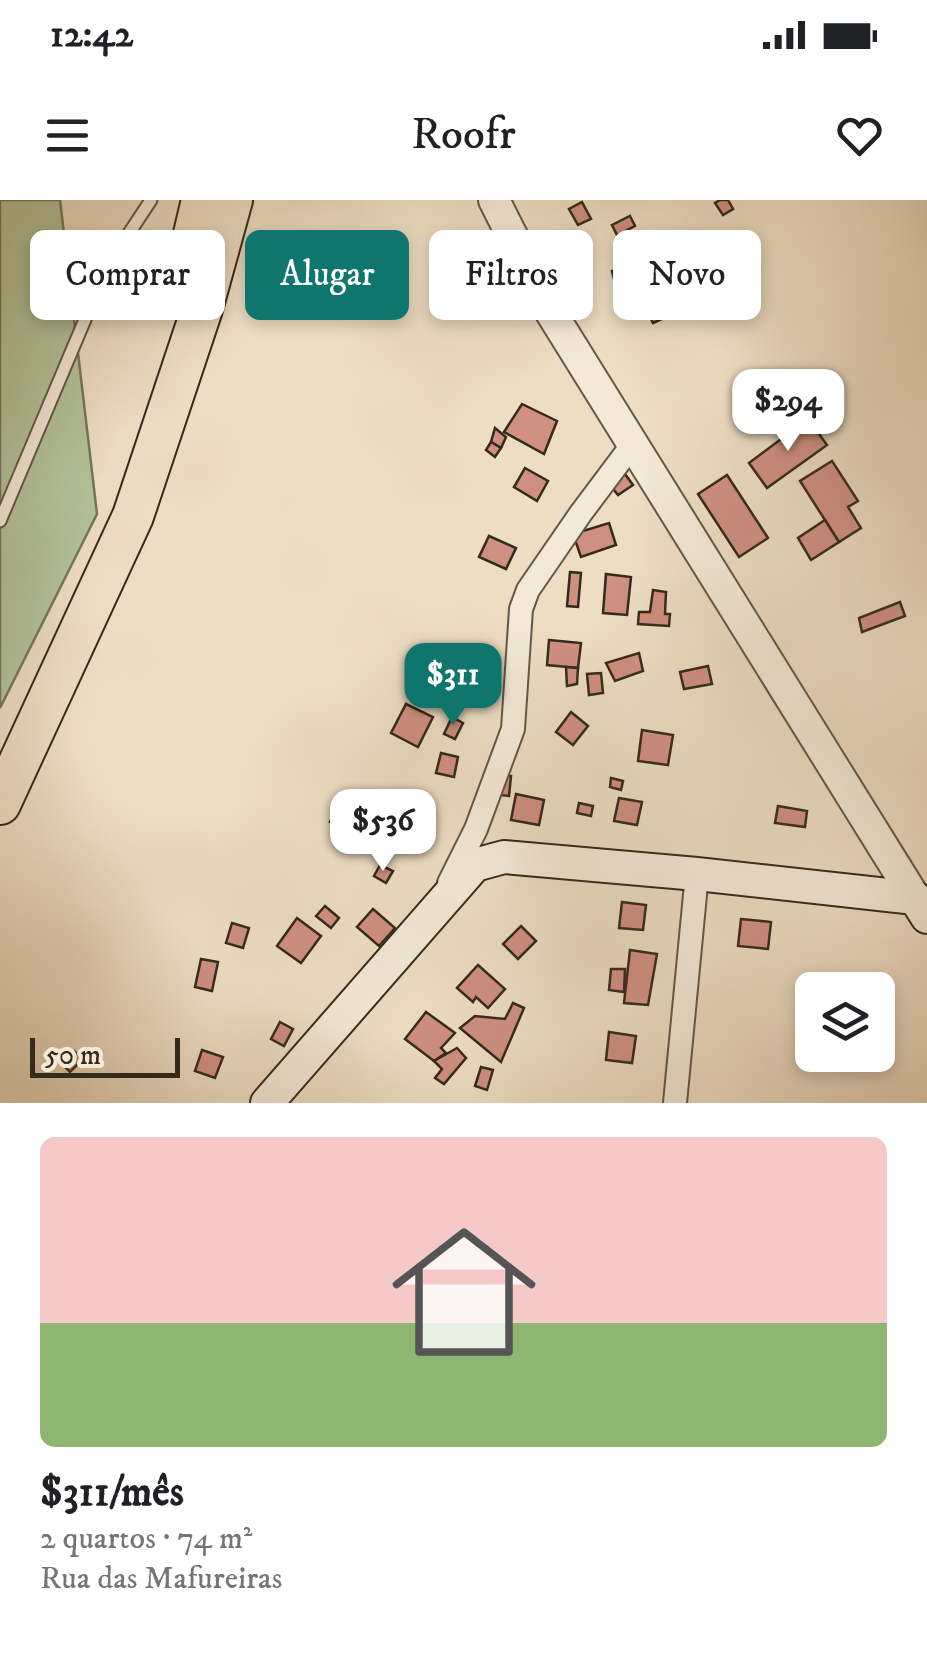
<!DOCTYPE html>
<html lang="pt">
<head>
<meta charset="utf-8">
<style>
  :root { --surface:#fff; --page:#f2f2f2; --text:#202124; --muted:#757577; --line:#e0e0e0; --accent:#0f766e }
  body { margin:0; font-family:"IM FELL DW Pica",serif; background:var(--page); color:var(--text); height:100vh; display:flex; flex-direction:column; font-size:38px; white-space:nowrap }
  * { box-sizing:border-box; margin:0 }
  p { font-size:32px; color:var(--muted) }
  .icon { flex:none; width:55px; height:55px; fill:none; stroke:currentColor; stroke-width:2; stroke-linecap:round; stroke-linejoin:round }
  .map { position:relative; height:903px; overflow:hidden }
  .sheet { display:flex; flex-direction:column; background:var(--surface); flex:1 }
  .sheet>* { flex:none }
  .top-card { position:absolute; left:30px; top:30px; width:868px; height:90px; display:flex; gap:20px }
  .buttons { position:absolute; left:795px; top:772px; display:grid; gap:20px }
  .buttons a { display:grid; place-items:center; width:100px; height:100px; border-radius:15px; background:var(--surface); box-shadow:0 5px 15px #0003; font-size:50px }
  .scale { position:absolute; left:30px; bottom:25px; width:150px; box-sizing:border-box; padding-left:10px; border:5px solid #352a1b; border-top:0; font-size:28px; line-height:35px; white-space:nowrap; color:#352a1b; -webkit-text-stroke:8px #f3e9d8; paint-order:stroke }
  .price { position:absolute; translate:-50% -85px; padding:0 22px; border-radius:20px; background:#fff; color:#222; font-size:32px; line-height:65px; filter:drop-shadow(0 2px 5px #0008) }
  .price::after { content:''; position:absolute; left:50%; top:60px; width:30px; height:22px; margin-left:-15px; background:inherit; clip-path:polygon(0 0,100% 0,50% 100%) }
  .price.current { background:var(--accent); color:#fff }
  ul { padding:0; list-style:none }
  li { display:grid; align-content:center; gap:20px; height:530px; padding:0 40px }
  li+li { border-top:2px solid var(--line) }
  li span { display:grid; place-items:center; height:310px; border-radius:15px; color:#555 }
  li>.icon { margin-inline-start:auto }
  span .icon { width:180px; height:180px; fill:#fffc; stroke-width:1 }
  li b { font-size:42px }
  .chip { padding:0 35px; border-radius:15px; background:var(--surface); box-shadow:0 5px 15px #0003; font-size:35px; line-height:90px }
  .chip.current { background:var(--accent); color:#fff }
  .status { display:flex; justify-content:space-between; align-items:center; height:70px; padding:0 50px; background:var(--surface); direction:ltr }
  .status svg { height:28px; fill:currentColor }
  header { display:flex; justify-content:space-between; align-items:center; height:130px; padding:0 40px; background:var(--surface); font-size:45px; font-weight:600 }
  .map>svg:first-child { display:block }
</style>
</head>
<body>
<div class="status"><b>12:42</b><svg viewBox="0 0 49 12"><path d="M0 12V9h3v3zM5 12V6h3v6zM10 12V3h3v9zM15 12V0h3v12zM26 1h20v11H26zM47 4h2v5h-2z"/></svg></div>
<header><svg class="icon" aria-label="menu" viewBox="0 0 24 24"><path d="M4 6h16M4 12h16M4 18h16"/></svg>Roofr<svg class="icon" aria-label="heart" viewBox="0 0 24 24"><path d="M12 20l-8-8c-3-5 5-10 8-4 3-6 11-1 8 4z"/></svg></header>
<div class="map">
<svg width="927" height="903" viewBox="0 0 927 903">
  <rect width="100%" height="100%" fill="#edddc3"/>
  <filter id="stains"><feTurbulence type="fractalNoise" baseFrequency=".002" numOctaves="4"/><feColorMatrix values="0 0 0 0 .2 0 0 0 0 .09 0 0 0 0 .02 0 0 0 .5 -.17"/></filter>
  <radialGradient id="worn" r=".72"><stop offset=".6" stop-color="#630" stop-opacity="0"/><stop offset="1" stop-color="#630" stop-opacity=".3"/></radialGradient>
  <!-- green -->
  <polygon fill="#b2c299" stroke="#74765a" stroke-width="2.5" points="0,0 60,0 97,314 0,508"/>
  <!-- building -->
  <g fill="#cf8f81" stroke="#352a1b" stroke-width="2.5">
    <polygon points="720,0 728,0 733,9 723,15 715,3"/>
    <polygon points="582,2 591,19 578,25 569,9"/>
    <polygon points="630,16 635,26 617,35 612,25"/>
    <polygon points="561,42 572,59 561,67 550,50"/>
    <polygon points="688,55 703,86 683,95 668,65"/>
    <polygon points="637,56 650,108 623,115 612,71 622,68 621,61"/>
    <polygon points="664,95 673,114 653,123 648,112 658,107 654,99"/>
    <polygon points="522,204 557,221 544,254 504,232"/>
    <polygon points="808,219 827,245 767,288 749,263"/>
    <polygon points="495,228 506,237 501,248 491,242"/>
    <polygon points="491,242 501,248 495,257 486,250"/>
    <polygon points="832,261 858,301 848,307 861,328 839,342 800,281"/>
    <polygon points="525,268 548,281 537,301 514,287"/>
    <polygon points="625,274 633,285 618,295 610,285"/>
    <polygon points="727,275 768,338 739,357 698,294"/>
    <polygon points="825,320 839,342 811,360 798,338"/>
    <polygon points="609,323 616,345 581,357 573,334"/>
    <polygon points="489,336 516,348 506,369 479,357"/>
    <polygon points="570,372 581,373 578,407 567,406"/>
    <polygon points="606,374 631,377 627,415 603,413"/>
    <polygon points="653,390 666,392 665,414 670,414 669,426 638,424 639,412 650,412"/>
    <polygon points="900,402 905,416 862,432 859,418"/>
    <polygon points="549,440 581,443 578,468 547,465"/>
    <polygon points="639,453 643,471 615,481 606,463"/>
    <polygon points="708,466 712,484 684,489 680,472"/>
    <polygon points="566,467 578,468 577,484 567,486"/>
    <polygon points="601,473 603,493 589,495 587,474"/>
    <polygon points="406,504 433,517 418,547 391,533"/>
    <polygon points="571,512 588,526 573,545 556,532"/>
    <polygon points="452,517 463,523 455,539 444,534"/>
    <polygon points="642,530 673,535 668,565 638,561"/>
    <polygon points="441,553 458,557 454,577 436,573"/>
    <polygon points="503,575 511,576 509,596 500,595"/>
    <polygon points="611,578 623,581 621,590 610,587"/>
    <polygon points="516,594 544,600 539,625 511,620"/>
    <polygon points="619,598 642,602 637,625 614,621"/>
    <polygon points="579,603 593,606 591,616 577,613"/>
    <polygon points="778,606 807,611 805,627 775,623"/>
    <polygon points="336,609 349,615 343,628 330,622"/>
    <polygon points="415,619 426,626 412,651 400,643"/>
    <polygon points="380,665 393,671 386,683 374,676"/>
    <polygon points="622,702 646,705 643,730 619,728"/>
    <polygon points="325,706 339,718 331,728 316,716"/>
    <polygon points="373,709 395,728 379,746 357,727"/>
    <polygon points="297,718 321,736 301,763 277,746"/>
    <polygon points="741,719 771,722 768,749 738,746"/>
    <polygon points="232,723 249,728 243,748 226,743"/>
    <polygon points="521,726 536,741 518,759 503,744"/>
    <polygon points="630,750 657,754 648,805 624,803"/>
    <polygon points="201,759 218,762 212,791 195,787"/>
    <polygon points="478,765 505,789 488,808 476,797 473,802 457,788"/>
    <polygon points="611,769 625,769 624,792 609,790"/>
    <polygon points="513,803 524,808 501,862 460,828 475,816 505,819"/>
    <polygon points="426,812 455,833 441,848 446,853 434,861 405,839"/>
    <polygon points="280,822 293,829 284,846 271,839"/>
    <polygon points="609,832 636,836 632,863 606,860"/>
    <polygon points="457,848 466,858 444,884 435,878 442,869 434,861"/>
    <polygon points="202,850 223,857 215,878 195,871"/>
    <polygon points="74,851 83,859 70,872 61,863"/>
    <polygon points="481,867 493,870 487,890 475,886"/>
  </g>
  <g fill="none" stroke-linecap="round" stroke-linejoin="round">
    <defs>
      <polyline id="service" points="0,321 108,65 151,0"/>
      <g id="minor">
        <polyline points="449,683 476,629 513,529 521,409 528,390 581,313 632,245"/>
        <polyline points="675,903 697,674"/>
      </g>
      <polyline id="tertiary" points="494,0 550,111 915,698"/>
      <polyline id="secondary" points="267,903 475,665 504,657 697,674 915,698 927,717"/>
      <g id="trunk">
        <polyline points="186,68 202,0"/>
        <polyline points="0,604 133,316 202,109 232,0"/>
      </g>
    </defs>
    <!-- service casing -->
    <use href="#service" stroke="#635745" stroke-width="15"/>
    <!-- minor casing -->
    <use href="#minor" stroke="#635745" stroke-width="26"/>
    <!-- tertiary casing -->
    <use href="#tertiary" stroke="#635745" stroke-width="34"/>
    <!-- secondary casing -->
    <use href="#secondary" stroke="#352a1b" stroke-width="36"/>
    <!-- trunk casing -->
    <use href="#trunk" stroke="#352a1b" stroke-width="44"/>
    <!-- service -->
    <use href="#service" stroke="#f3e9d8" stroke-width="11"/>
    <!-- minor -->
    <use href="#minor" stroke="#f3e9d8" stroke-width="22"/>
    <!-- tertiary -->
    <use href="#tertiary" stroke="#f3e9d8" stroke-width="30"/>
    <!-- secondary -->
    <use href="#secondary" stroke="#f3e9d8" stroke-width="32"/>
    <!-- trunk -->
    <use href="#trunk" stroke="#edddc3" stroke-width="40"/>
  </g>
  <rect width="100%" height="100%" filter="url(#stains)"/>
  <rect width="100%" height="100%" fill="url(#worn)"/>
</svg>
<div class="buttons">
<a><svg class="icon" aria-label="layers" viewBox="0 0 24 24"><path d="M12 4l9 5-9 5-9-5zM3 14l9 5 9-5"/></svg></a>
</div>
<div class="scale">50 m</div>
<b class="price" style="left:788px;top:254px">$294</b>
<b class="price current" style="left:453px;top:528px">$311</b>
<b class="price" style="left:383px;top:674px">$536</b>
<div class="top-card">
<a class="chip">Comprar</a>
<a class="chip current">Alugar</a>
<a class="chip">Filtros</a>
<a class="chip">Novo</a>
</div>
</div>
<section class="sheet">
<ul>
<li><span style="background:linear-gradient(#f6c9c9 60%,#8fb573 0)"><svg class="icon" aria-label="home" viewBox="0 0 24 24"><path d="M3 11l9-7 9 7M6 9v11h12V9"/></svg></span><div><b>$311/mês</b><p>2 quartos · 74 m²</p><p>Rua das Mafureiras</p></div></li>
</ul>
</section>
</body>
</html>
